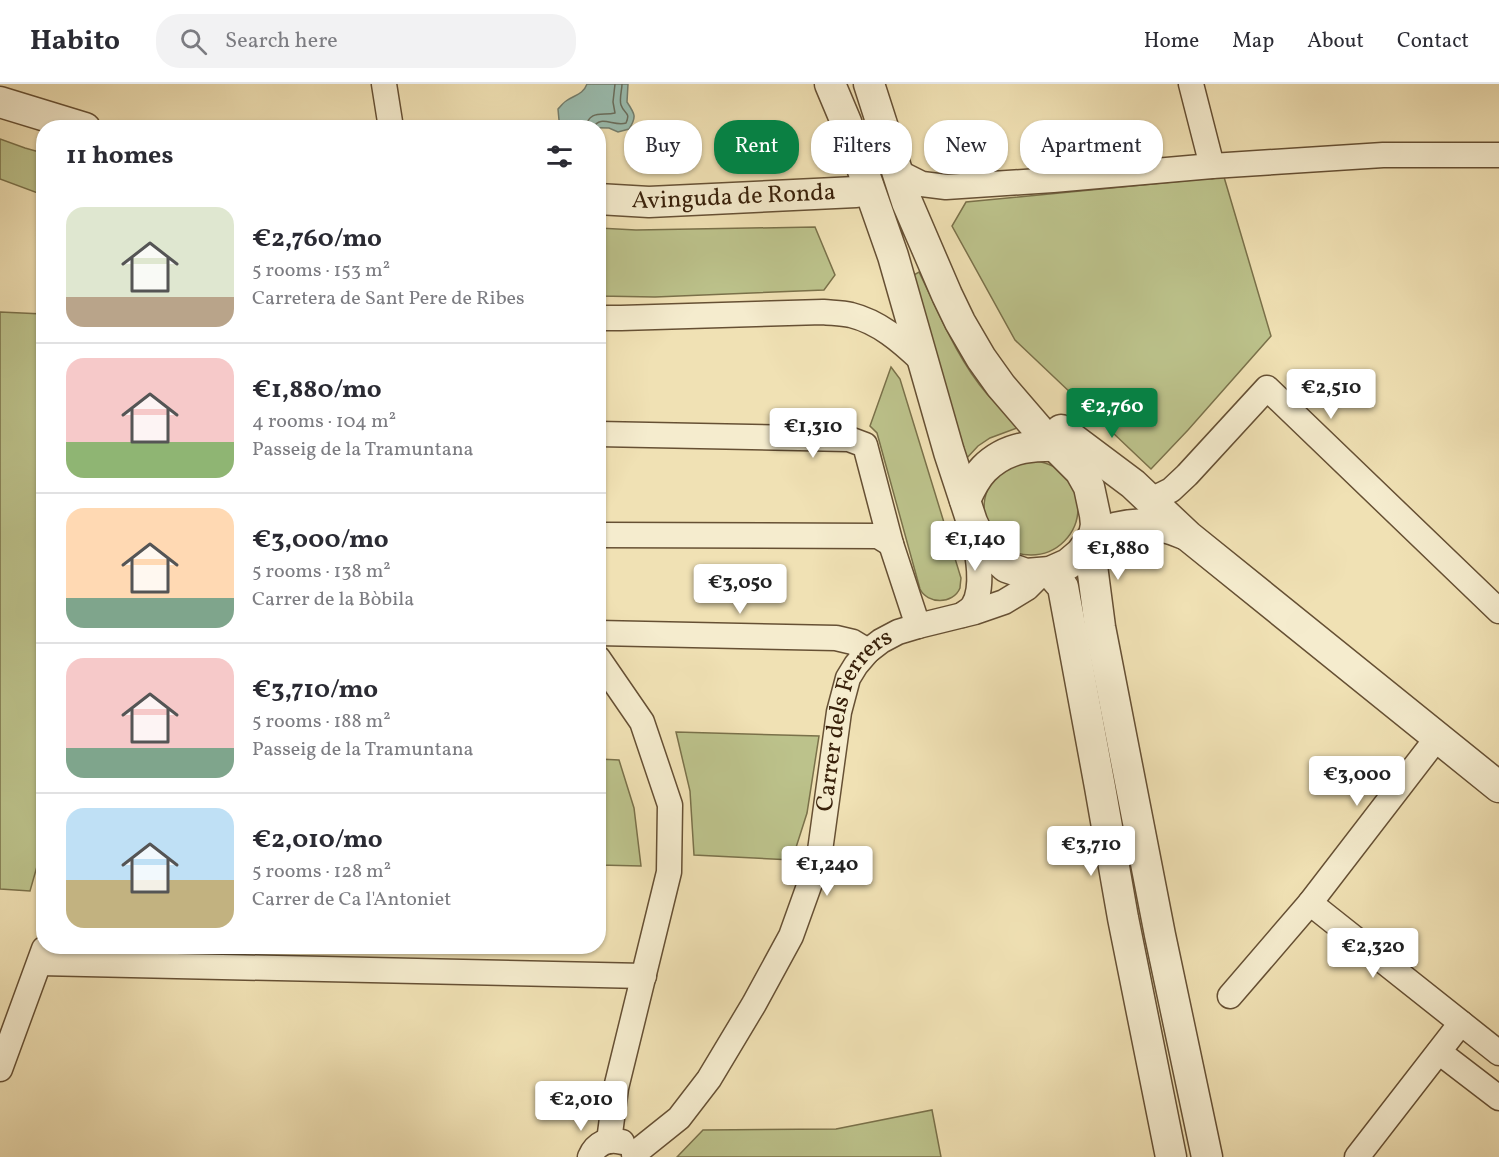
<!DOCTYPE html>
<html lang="en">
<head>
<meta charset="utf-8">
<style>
  :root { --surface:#fff; --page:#f2f2f3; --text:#2b2b33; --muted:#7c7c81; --line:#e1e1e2; --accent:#0b8043 }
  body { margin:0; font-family:Vollkorn,serif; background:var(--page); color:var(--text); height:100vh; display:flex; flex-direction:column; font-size:22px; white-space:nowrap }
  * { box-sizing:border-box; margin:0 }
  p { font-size:20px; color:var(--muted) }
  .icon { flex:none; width:33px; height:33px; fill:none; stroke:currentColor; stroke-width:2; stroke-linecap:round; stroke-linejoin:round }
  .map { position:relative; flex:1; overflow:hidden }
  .panel { position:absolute; left:36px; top:36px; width:570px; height:834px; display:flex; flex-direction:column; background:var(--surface); border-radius:24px; box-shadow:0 2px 4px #0004 }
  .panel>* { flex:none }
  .banner { position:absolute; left:624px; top:36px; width:570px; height:54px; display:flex; gap:12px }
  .price { position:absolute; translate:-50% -51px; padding:0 14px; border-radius:6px; background:#fff; color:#222; font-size:20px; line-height:39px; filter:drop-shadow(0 2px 3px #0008) }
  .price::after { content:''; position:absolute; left:50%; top:36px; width:18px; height:14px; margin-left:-9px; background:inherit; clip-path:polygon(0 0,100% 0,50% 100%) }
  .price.on { background:var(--accent); color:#fff }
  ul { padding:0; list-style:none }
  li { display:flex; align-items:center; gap:18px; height:150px; padding:0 30px }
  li+li { border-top:2px solid var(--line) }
  li span { display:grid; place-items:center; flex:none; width:168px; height:120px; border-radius:18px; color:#555 }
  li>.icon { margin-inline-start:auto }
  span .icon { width:72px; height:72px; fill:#fffc; stroke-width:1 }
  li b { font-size:26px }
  h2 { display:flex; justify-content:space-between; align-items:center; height:72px; padding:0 30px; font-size:26px }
  .pill { padding:0 21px; border-radius:24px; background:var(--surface); box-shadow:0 2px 4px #0004; font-size:21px; line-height:54px }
  .pill.on { background:var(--accent); color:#fff }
  header { display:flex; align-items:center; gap:36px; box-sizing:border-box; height:84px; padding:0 30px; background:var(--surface); border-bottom:2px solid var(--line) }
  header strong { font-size:28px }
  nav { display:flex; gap:33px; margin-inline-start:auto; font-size:21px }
  .search { width:420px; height:54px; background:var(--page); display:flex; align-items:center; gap:15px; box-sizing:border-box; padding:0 21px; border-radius:24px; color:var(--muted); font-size:22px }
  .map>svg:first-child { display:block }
</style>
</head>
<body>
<header>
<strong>Habito</strong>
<div class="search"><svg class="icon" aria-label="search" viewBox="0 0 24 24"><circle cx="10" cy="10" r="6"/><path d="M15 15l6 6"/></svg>Search here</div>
<nav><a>Home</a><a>Map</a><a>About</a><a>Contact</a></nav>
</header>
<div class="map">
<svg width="1499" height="1073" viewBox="0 0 1499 1073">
  <rect width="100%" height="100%" fill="#f0e1b4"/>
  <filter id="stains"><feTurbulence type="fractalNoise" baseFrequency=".00333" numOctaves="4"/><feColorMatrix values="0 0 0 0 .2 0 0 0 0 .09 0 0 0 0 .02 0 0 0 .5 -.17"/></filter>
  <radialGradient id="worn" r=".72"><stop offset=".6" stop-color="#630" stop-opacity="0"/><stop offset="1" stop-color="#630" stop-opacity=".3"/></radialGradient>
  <!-- green -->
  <g fill="#bcc28b" stroke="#7a714a" stroke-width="1.5">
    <polygon points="0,55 25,64 43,69 43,111 0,95"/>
    <polygon points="1224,93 1271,252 1188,346 1151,385 1015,256 952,142 966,118"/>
    <polygon points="815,143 835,191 824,206 655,213 599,212 599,144 636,146"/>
    <path d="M919,188C939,229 957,275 987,310C996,320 1007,330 1017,339V344L990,354L978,362L965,376L912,192Z"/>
    <polygon points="0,228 43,230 44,758 30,807 0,805"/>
    <path d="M891,283L900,295L961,494C961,494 960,503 960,504C953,521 927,520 920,505L877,349L870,342Z"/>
    <circle cx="1031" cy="424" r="47"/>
    <polygon points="676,648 819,652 807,729 792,776 694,771 690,707"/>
    <polygon points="599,675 619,676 634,724 641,782 599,781"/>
    <polygon points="932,1026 941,1073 677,1073 703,1046 836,1045"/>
  </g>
  <!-- water -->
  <path fill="#9abdb0" stroke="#737e6e" stroke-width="1.5" d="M587,0H628L627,18C635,30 637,33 629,45L618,48L609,44L564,43L559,36L558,25C560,23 563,19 566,17C574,11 583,11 587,0Z"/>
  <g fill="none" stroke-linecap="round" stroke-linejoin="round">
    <!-- shore -->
    <g stroke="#696e5d" stroke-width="1.5">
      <path d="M585,44C590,25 602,32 615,29L613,18L615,0"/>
      <path d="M593,44C600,30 614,43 626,39C631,28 624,30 621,21C619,15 622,6 622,0"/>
    </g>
    <defs>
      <g id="minor">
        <polyline points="384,0 391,44"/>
        <polyline points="1191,0 1212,82"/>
        <polyline points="896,87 922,100 946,103 1053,96 1212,82 1383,71 1499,71"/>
        <path d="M598,234H621L823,228C832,229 842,229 851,231C879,238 901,257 922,277"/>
        <polyline points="598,350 849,355 865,361 891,460 918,542"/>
        <polyline points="1148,415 1159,412 1171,406 1187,391 1267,304 1499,527"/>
        <polyline points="598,451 878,452 891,460"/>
        <path d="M962,531C966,528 970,526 973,522C985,503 977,467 973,447"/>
        <polyline points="598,549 836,554 853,558 868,567"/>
        <polyline points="598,574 642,638 670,721 669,788 616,1004 609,1057"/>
        <polyline points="1310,819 1499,969"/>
        <polyline points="40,879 644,892"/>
        <polyline points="1230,912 1310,819 1437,654"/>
        <polyline points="1439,968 1499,1014"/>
        <polyline points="0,985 44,865"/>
        <path id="s1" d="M634,1070L679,1034L709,995L754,920L791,852L819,774L839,628L848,594L856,581L868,567L881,557L898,548L918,542L975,528L1004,518L1027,504L1041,490"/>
        <path d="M590,1073C596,1059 608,1054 622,1058"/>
        <polyline points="1357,1073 1461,939"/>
      </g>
      <g id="tertiary">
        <polyline points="830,0 846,38 893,172 949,368 972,438 981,457 993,471 1006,483 1026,490 1050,488 1068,480 1081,469 1094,451 1096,441 1095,431 1089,403 1080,387 1038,345 1001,302 981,274 960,238 947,211 907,118 869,0"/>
        <polyline points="0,18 85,44"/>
        <path id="s2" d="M598,115L649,118L856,108L868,102"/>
        <polyline points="1061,346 1133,400 1188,452 1499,703"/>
        <path d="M965,416C970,405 976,393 984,385C1008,361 1036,361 1067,362"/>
        <path d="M1094,451C1126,438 1152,436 1184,450"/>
        <polyline points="1087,461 1091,474 1100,543 1160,851 1207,1073"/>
        <polyline points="1050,488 1063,503 1100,703 1123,834 1171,1073"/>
      </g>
    </defs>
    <!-- minor casing -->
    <use href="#minor" stroke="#665034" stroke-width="27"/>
    <!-- tertiary casing -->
    <use href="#tertiary" stroke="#665034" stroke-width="33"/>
    <!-- minor -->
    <use href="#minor" stroke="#f5ecce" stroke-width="24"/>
    <!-- tertiary -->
    <use href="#tertiary" stroke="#f5ecce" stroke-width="30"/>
  </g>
  <g text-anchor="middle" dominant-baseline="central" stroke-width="5" stroke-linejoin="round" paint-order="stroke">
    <!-- street labels -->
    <g font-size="24" fill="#38200a" stroke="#f5ecce">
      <text stroke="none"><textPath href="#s2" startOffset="136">Avinguda de Ronda</textPath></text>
      <text stroke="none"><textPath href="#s1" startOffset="500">Carrer dels Ferrers</textPath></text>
    </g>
  </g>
  <rect width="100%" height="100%" filter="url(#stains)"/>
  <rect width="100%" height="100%" fill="url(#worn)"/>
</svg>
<b class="price" style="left:1331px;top:336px">€2,510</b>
<b class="price on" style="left:1112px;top:355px">€2,760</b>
<b class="price" style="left:813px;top:375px">€1,310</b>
<b class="price" style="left:975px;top:488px">€1,140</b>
<b class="price" style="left:1118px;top:497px">€1,880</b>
<b class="price" style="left:740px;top:531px">€3,050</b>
<b class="price" style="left:1357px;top:723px">€3,000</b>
<b class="price" style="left:1091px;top:793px">€3,710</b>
<b class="price" style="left:827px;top:813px">€1,240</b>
<b class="price" style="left:1373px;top:895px">€2,320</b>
<b class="price" style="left:581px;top:1048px">€2,010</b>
<div class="banner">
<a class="pill">Buy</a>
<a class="pill on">Rent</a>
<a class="pill">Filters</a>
<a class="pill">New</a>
<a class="pill">Apartment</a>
</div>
<section class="panel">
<h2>11 homes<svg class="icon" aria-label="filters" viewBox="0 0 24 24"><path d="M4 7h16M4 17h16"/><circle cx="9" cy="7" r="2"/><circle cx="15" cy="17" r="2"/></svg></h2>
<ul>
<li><span style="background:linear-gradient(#dfe7d0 75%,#b9a48a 0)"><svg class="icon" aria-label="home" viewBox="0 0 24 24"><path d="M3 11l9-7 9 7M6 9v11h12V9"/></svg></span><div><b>€2,760/mo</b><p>5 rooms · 153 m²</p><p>Carretera de Sant Pere de Ribes</p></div></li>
<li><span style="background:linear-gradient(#f6c9c9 70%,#8fb573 0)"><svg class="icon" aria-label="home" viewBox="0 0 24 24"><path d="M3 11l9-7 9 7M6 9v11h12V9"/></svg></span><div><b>€1,880/mo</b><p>4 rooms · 104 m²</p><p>Passeig de la Tramuntana</p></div></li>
<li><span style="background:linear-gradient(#ffd9b3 75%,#7fa58c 0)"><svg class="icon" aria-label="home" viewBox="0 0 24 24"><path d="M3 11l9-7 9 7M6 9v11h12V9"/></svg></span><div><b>€3,000/mo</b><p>5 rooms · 138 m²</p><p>Carrer de la Bòbila</p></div></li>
<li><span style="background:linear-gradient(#f6c9c9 75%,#7fa58c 0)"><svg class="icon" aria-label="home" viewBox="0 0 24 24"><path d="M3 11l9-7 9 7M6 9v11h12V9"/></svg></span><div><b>€3,710/mo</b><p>5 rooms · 188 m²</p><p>Passeig de la Tramuntana</p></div></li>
<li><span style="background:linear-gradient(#bfe0f5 60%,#c2b280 0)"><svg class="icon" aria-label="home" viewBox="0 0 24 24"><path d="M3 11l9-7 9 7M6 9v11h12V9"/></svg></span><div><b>€2,010/mo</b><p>5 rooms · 128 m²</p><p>Carrer de Ca l'Antoniet</p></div></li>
</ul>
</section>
</div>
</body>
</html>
